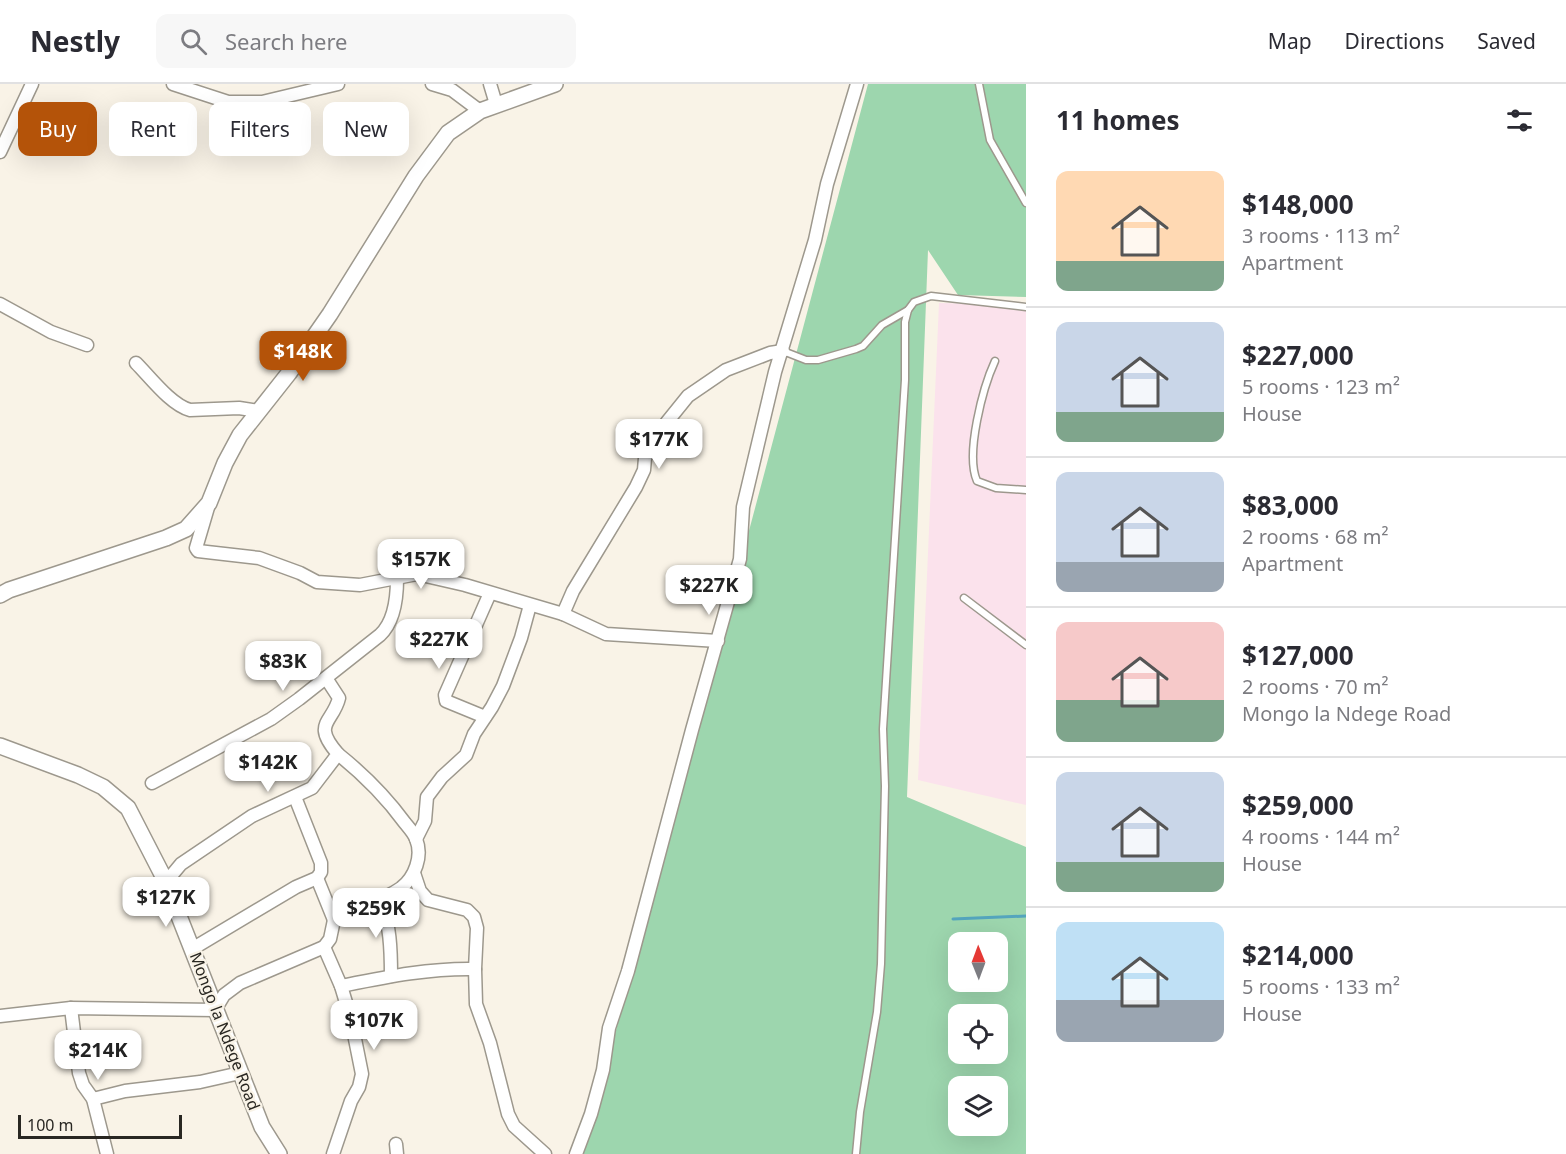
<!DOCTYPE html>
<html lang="en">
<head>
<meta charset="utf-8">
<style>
  :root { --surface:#fff; --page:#f7f7f7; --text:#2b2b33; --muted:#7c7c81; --line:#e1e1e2; --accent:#b45309 }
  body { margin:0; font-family:"Noto Sans",sans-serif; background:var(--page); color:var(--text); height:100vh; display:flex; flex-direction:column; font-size:22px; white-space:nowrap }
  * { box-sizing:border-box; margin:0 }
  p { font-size:20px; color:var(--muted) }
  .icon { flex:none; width:33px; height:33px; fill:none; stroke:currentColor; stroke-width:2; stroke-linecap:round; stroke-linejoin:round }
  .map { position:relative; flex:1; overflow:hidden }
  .panel { display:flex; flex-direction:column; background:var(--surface); width:540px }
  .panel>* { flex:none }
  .hud { position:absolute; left:18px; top:18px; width:570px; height:54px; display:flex; gap:12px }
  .needle { width:39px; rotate:359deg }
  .buttons { position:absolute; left:948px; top:848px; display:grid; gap:12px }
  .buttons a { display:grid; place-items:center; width:60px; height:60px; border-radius:12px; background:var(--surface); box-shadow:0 6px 24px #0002; font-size:30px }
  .scale { position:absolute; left:18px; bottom:15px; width:164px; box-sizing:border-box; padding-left:6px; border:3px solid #292722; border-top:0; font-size:16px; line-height:21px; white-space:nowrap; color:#292722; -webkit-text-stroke:4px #f9f3e7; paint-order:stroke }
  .price { position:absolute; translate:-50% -51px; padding:0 14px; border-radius:12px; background:#fff; color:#222; font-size:20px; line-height:39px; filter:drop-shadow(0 2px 3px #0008) }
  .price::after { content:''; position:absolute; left:50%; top:36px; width:18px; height:14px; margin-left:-9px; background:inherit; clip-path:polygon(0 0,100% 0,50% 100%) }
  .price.current { background:var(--accent); color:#fff }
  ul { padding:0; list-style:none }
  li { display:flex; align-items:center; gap:18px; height:150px; padding:0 30px }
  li+li { border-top:2px solid var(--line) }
  li span { display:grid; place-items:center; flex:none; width:168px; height:120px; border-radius:12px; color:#555 }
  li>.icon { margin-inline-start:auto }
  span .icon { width:72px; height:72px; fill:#fffc; stroke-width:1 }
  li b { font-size:26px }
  h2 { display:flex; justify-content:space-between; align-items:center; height:72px; padding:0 30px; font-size:26px }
  .tag { padding:0 21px; border-radius:12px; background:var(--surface); box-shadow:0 6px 24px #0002; font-size:21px; line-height:54px }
  .tag.current { background:var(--accent); color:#fff }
  header { display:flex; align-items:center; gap:36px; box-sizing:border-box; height:84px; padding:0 30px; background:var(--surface); border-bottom:2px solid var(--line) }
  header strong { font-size:28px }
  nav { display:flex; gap:33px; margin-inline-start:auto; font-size:21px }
  .search { width:420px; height:54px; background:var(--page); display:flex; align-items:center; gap:15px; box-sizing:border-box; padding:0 21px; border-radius:12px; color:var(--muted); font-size:22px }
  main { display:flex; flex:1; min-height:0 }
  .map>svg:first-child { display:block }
</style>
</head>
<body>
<header>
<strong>Nestly</strong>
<div class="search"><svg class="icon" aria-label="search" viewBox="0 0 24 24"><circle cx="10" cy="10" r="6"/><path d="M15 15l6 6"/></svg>Search here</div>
<nav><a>Map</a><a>Directions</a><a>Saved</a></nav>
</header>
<main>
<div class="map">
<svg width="1026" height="1070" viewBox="0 0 1026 1070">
  <rect width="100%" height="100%" fill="#f9f3e7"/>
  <!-- industrial -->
  <polygon fill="#fbe2ec" points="939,219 1026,221 1026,721 918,696"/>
  <!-- green -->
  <path fill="#9dd6ae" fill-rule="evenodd" d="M868,0H1026V213L958,211L928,166L907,713L1026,763V1070H583ZM958,858H998V897H958ZM958,930H998V969H958ZM958,1002H998V1041H958Z"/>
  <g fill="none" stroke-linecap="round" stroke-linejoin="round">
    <!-- stream -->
    <polyline stroke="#54a5bd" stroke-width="3" points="953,835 1026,832"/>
    <defs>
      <g id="service">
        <polyline points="979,0 990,56 1026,119"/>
        <polyline points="783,267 806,276 818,276 856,265 863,262 882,241 908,226"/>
        <path d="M995,277C983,303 965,370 977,397L996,404L1026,406"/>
        <polyline points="964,514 1026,561"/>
        <polyline points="856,1070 860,1028 877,928 881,880 885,702 883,645 905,296 905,238 908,226 914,218 931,212 1026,223"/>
      </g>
      <g id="minor">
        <polyline points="173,0 228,18 262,18 338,0"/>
        <polyline points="432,0 452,6 480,27"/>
        <polyline points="490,0 496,20"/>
        <polyline points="0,68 32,0"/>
        <polyline points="0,220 51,248 87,261"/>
        <path d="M136,279C150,293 171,321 190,326L239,324L258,327"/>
        <polyline points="209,420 196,464 198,467 259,474 300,489 317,498 360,501 417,490 465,501 563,530 606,550 718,557"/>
        <polyline points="563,530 573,507 636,403 644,386 645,374 651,364 667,338 688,312 726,286 770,269 783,267"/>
        <polyline points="485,633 446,617 445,611 490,509"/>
        <path d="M152,699L271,635L299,615L380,551C394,538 397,514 397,495"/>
        <polyline points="416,755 425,737 427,713 442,693 466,671 474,650 492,623 503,602 521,554 530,521"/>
        <polyline points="414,789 420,807 428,816 467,826 474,833 477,844 475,885 476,920 490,959 508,1030 514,1042 545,1070"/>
        <polyline points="317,794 334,836"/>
        <path d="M166,798L181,780L252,732L312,704L338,670C311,639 333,639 339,614L326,594"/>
        <path d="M381,815C390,842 391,864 391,892"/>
        <polyline points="324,863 341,902 351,935 362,990 359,1003 351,1017 333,1070"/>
        <polyline points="192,865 296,803 317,794 321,788 321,779 295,713"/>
        <path d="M341,902C386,893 429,884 475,885"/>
        <polyline points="71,924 79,989 83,1001 93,1015 107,1070"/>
        <path d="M0,932L71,924L215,926L224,911L240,899L324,863L330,855L334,836C355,822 380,819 401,804C415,793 423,772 416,755C414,749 409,744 405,739C386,713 363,690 338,670"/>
        <polyline points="93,1015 125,1007 200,998 240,989"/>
        <polyline points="396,1060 397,1070"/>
        <polyline points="576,1070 591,1030 603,986 609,944 628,887 692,646 740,475 743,423 775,288 815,156 827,100 857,0"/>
      </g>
      <g id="tertiary">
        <polyline points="0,511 9,506 166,454 186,445 209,419 225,379 240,351 289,289 330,230 416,92 448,49 480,27 555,0"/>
        <polyline points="0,662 78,691 103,703 128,724 164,794 262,1043 279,1070"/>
      </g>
    </defs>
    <!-- service casing -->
    <use href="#service" stroke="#9d988d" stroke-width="9"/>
    <!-- minor casing -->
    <use href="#minor" stroke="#9d988d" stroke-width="15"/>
    <!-- tertiary casing -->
    <use href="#tertiary" stroke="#9d988d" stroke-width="18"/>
    <!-- service -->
    <use href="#service" stroke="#fff" stroke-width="6"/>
    <!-- minor -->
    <use href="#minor" stroke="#fff" stroke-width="12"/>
    <!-- tertiary -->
    <use href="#tertiary" stroke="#fff" stroke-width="15"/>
  </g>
  <g text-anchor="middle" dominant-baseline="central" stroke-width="4.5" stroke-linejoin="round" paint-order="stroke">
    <!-- street labels -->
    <g font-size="16" fill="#292722" stroke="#f9f3e7">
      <text transform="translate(225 947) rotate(69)">Mongo la Ndege Road</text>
    </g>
  </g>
</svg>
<div class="buttons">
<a><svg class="needle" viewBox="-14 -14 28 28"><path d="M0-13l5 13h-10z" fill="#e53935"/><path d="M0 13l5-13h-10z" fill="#7c7c81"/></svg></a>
<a><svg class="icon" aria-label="locate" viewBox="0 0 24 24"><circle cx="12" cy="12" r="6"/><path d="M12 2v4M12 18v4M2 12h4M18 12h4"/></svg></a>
<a><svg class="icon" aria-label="layers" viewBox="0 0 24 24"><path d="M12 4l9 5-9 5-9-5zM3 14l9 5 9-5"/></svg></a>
</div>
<div class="scale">100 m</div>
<b class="price current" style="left:303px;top:298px">$148K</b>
<b class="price" style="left:659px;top:386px">$177K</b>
<b class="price" style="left:421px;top:506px">$157K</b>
<b class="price" style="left:709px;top:532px">$227K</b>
<b class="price" style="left:439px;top:586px">$227K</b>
<b class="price" style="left:283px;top:608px">$83K</b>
<b class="price" style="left:268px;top:709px">$142K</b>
<b class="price" style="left:166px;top:844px">$127K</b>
<b class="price" style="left:376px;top:855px">$259K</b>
<b class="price" style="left:374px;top:967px">$107K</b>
<b class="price" style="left:98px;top:997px">$214K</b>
<div class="hud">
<a class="tag current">Buy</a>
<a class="tag">Rent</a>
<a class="tag">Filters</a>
<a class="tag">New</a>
</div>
</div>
<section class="panel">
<h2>11 homes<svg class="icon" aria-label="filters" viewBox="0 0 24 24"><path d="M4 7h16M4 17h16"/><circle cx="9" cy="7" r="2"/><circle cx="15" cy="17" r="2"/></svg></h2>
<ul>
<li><span style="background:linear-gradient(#ffd9b3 75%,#7fa58c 0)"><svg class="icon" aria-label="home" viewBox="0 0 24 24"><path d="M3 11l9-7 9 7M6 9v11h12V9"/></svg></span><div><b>$148,000</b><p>3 rooms · 113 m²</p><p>Apartment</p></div></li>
<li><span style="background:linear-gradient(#c9d6e8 75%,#7fa58c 0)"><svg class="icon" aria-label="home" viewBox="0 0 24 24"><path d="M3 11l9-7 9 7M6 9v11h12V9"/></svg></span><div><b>$227,000</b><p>5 rooms · 123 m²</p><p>House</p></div></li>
<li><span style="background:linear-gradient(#c9d6e8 75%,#9aa5b1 0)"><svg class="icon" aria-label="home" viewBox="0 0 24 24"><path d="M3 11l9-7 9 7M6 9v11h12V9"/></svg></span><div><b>$83,000</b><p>2 rooms · 68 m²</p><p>Apartment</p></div></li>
<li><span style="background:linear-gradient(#f6c9c9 65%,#7fa58c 0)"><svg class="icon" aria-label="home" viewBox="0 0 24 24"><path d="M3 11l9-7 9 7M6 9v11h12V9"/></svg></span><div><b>$127,000</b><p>2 rooms · 70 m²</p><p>Mongo la Ndege Road</p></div></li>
<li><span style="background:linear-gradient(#c9d6e8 75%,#7fa58c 0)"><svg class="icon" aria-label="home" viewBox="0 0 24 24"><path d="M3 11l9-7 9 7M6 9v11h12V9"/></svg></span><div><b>$259,000</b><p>4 rooms · 144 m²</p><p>House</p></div></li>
<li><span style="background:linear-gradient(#bfe0f5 65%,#9aa5b1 0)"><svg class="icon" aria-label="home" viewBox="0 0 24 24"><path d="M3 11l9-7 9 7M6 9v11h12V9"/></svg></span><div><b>$214,000</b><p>5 rooms · 133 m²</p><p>House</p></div></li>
</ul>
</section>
</main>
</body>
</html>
